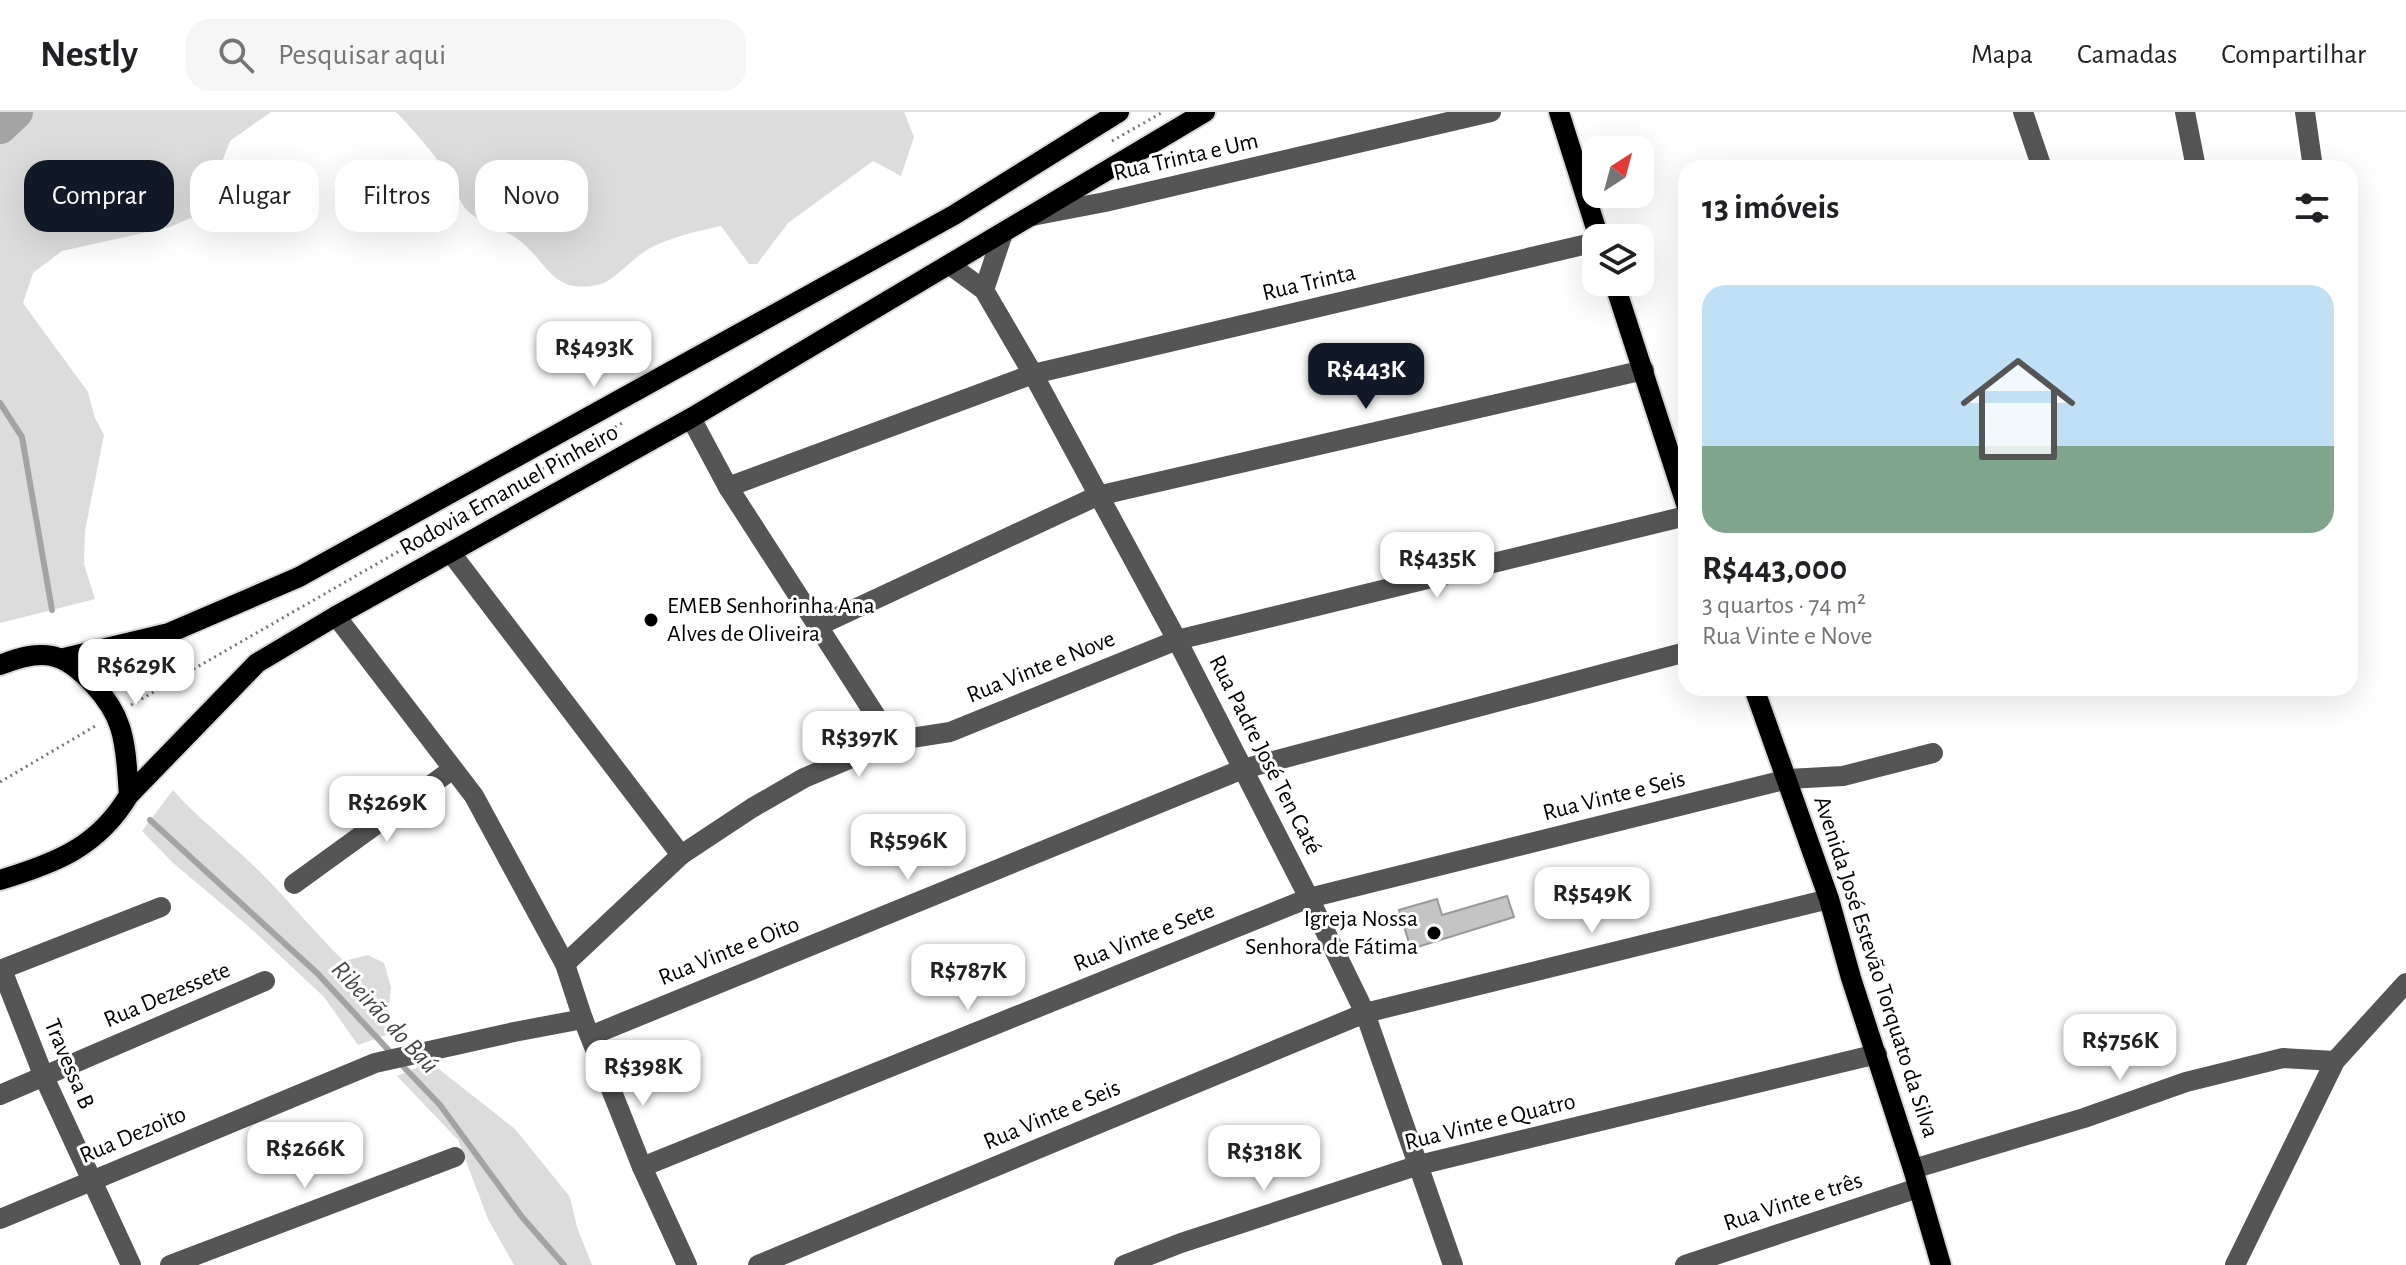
<!DOCTYPE html>
<html lang="pt">
<head>
<meta charset="utf-8">
<style>
  :root { --surface:#fff; --page:#f6f6f6; --text:#202124; --muted:#757577; --line:#e0e0e0; --accent:#111827 }
  body { margin:0; font-family:"Alegreya Sans",sans-serif; background:var(--page); color:var(--text); height:100vh; display:flex; flex-direction:column; font-size:30px; white-space:nowrap }
  * { box-sizing:border-box; margin:0 }
  p { font-size:26px; color:var(--muted) }
  .icon { flex:none; width:44px; height:44px; fill:none; stroke:currentColor; stroke-width:2; stroke-linecap:round; stroke-linejoin:round }
  .map { position:relative; flex:1; overflow:hidden }
  .details { position:absolute; left:1678px; top:48px; width:680px; height:536px; display:flex; flex-direction:column; background:var(--surface); border-radius:24px; box-shadow:0 8px 32px #0002 }
  .details>* { flex:none }
  .banner { position:absolute; left:24px; top:48px; width:760px; height:72px; display:flex; gap:16px }
  .needle { width:52px; rotate:36deg }
  .controls { position:absolute; left:1582px; top:24px; display:grid; gap:16px }
  .controls a { display:grid; place-items:center; width:72px; height:72px; border-radius:16px; background:var(--surface); box-shadow:0 8px 32px #0002; font-size:40px }
  .price { position:absolute; translate:-50% -68px; padding:0 18px; border-radius:16px; background:#fff; color:#222; font-size:26px; line-height:52px; filter:drop-shadow(0 2px 4px #0008) }
  .price::after { content:''; position:absolute; left:50%; top:48px; width:24px; height:18px; margin-left:-12px; background:inherit; clip-path:polygon(0 0,100% 0,50% 100%) }
  .price.current { background:var(--accent); color:#fff }
  ul { padding:0; list-style:none }
  li { display:grid; align-content:center; gap:16px; height:424px; padding:0 24px }
  li+li { border-top:2px solid var(--line) }
  li span { display:grid; place-items:center; height:248px; border-radius:24px; color:#555 }
  li>.icon { margin-inline-start:auto }
  span .icon { width:144px; height:144px; fill:#fffc; stroke-width:1 }
  li b { font-size:34px }
  h2 { display:flex; justify-content:space-between; align-items:center; height:96px; padding:0 24px; font-size:34px }
  .chip { padding:0 28px; border-radius:24px; background:var(--surface); box-shadow:0 8px 32px #0002; font-size:28px; line-height:72px }
  .chip.current { background:var(--accent); color:#fff }
  header { display:flex; align-items:center; gap:48px; box-sizing:border-box; height:112px; padding:0 40px; background:var(--surface); border-bottom:2px solid var(--line) }
  header strong { font-size:38px }
  nav { display:flex; gap:44px; margin-inline-start:auto; font-size:28px }
  .search { width:560px; height:72px; background:var(--page); display:flex; align-items:center; gap:20px; box-sizing:border-box; padding:0 28px; border-radius:24px; color:var(--muted); font-size:30px }
  .map>svg:first-child { display:block }
</style>
</head>
<body>
<header>
<strong>Nestly</strong>
<div class="search"><svg class="icon" aria-label="search" viewBox="0 0 24 24"><circle cx="10" cy="10" r="6"/><path d="M15 15l6 6"/></svg>Pesquisar aqui</div>
<nav><a>Mapa</a><a>Camadas</a><a>Compartilhar</a></nav>
</header>
<div class="map">
<svg width="2406" height="1153" viewBox="0 0 2406 1153">
  <rect width="100%" height="100%" fill="#fff"/>
  <!-- green -->
  <g fill="#dcdcdc">
    <polygon points="0,0 271,0 230,29 214,71 214,96 170,115 62,139 33,161 23,191 88,280 95,306 104,323 85,419 84,452 95,487 0,511"/>
    <path d="M396,0H904L914,25L901,64L873,49L788,111L757,152H749L721,114C697,119 672,125 650,136C635,144 613,169 601,172C551,185 549,149 516,126C501,115 482,113 468,99C460,93 458,81 454,72C438,46 417,22 396,0Z"/>
    <path d="M173,678C200,709 234,733 263,763C291,791 315,821 344,849L368,843L384,851L391,875L386,923L358,933L324,885L248,814L172,750L142,719Z"/>
    <polygon points="430,950 515,1017 570,1085 577,1115 592,1153 514,1153 488,1107 458,1028 397,964"/>
  </g>
  <g fill="none" stroke-linecap="round" stroke-linejoin="round">
    <!-- stream -->
    <g stroke="#a3a3a3" stroke-width="6">
      <polyline points="0,291 22,325 52,498"/>
      <polyline points="150,708 318,862 393,943"/>
      <polyline points="400,951 440,993 522,1105 564,1153"/>
    </g>
    <!-- river -->
    <polyline stroke="#a3a3a3" stroke-width="34" points="0,15 16,0"/>
  </g>
  <!-- building -->
  <polygon fill="#c4c4c4" stroke="#999" stroke-width="2" points="1507,784 1514,805 1411,837 1399,798 1437,787 1442,803"/>
  <g fill="none" stroke-linecap="round" stroke-linejoin="round">
    <defs>
      <g id="major">
        <polyline points="1559,0 1599,126"/>
        <polyline points="1614,170 1686,392"/>
        <polyline points="64,546 169,521 299,465 954,103 1119,0"/>
        <path d="M0,553C43,536 63,539 94,573C106,586 115,599 120,615C127,637 127,660 129,683"/>
        <polyline points="1754,576 1829,787 1851,866 1913,1057 1941,1153"/>
        <path d="M0,768C56,751 98,735 129,683L257,551L336,504L691,306L1205,0"/>
      </g>
    </defs>
    <!-- major casing -->
    <use href="#major" stroke="#dbdbdb" stroke-width="24"/>
    <!-- path -->
    <g stroke="#777" stroke-width="3" stroke-dasharray="2 4" stroke-linecap="butt">
      <polyline points="1112,29 1163,0"/>
      <polyline points="131,593 624,310"/>
      <polyline points="0,670 97,613"/>
    </g>
    <!-- minor -->
    <g stroke="#555" stroke-width="20">
      <polyline points="2023,0 2042,56"/>
      <polyline points="2185,0 2196,56"/>
      <polyline points="2305,0 2313,56"/>
      <polyline points="1032,104 1105,90 1491,0"/>
      <polyline points="950,153 984,178 1033,262 1177,528 1309,786 1365,901 1453,1153"/>
      <polyline points="984,178 1003,121"/>
      <polyline points="691,306 728,375 892,629"/>
      <polyline points="728,375 1033,262 1596,130"/>
      <polyline points="451,441 681,743"/>
      <polyline points="336,504 474,684 565,852 583,907 642,1055 687,1153"/>
      <polyline points="818,514 1097,384 1644,258"/>
      <polyline points="294,772 453,657"/>
      <polyline points="565,852 681,743 752,696 804,666 892,629 950,620 1177,528 1686,404"/>
      <polyline points="0,858 161,795"/>
      <polyline points="2,858 44,965 131,1153"/>
      <polyline points="590,924 1243,657 1686,540"/>
      <polyline points="0,983 265,869"/>
      <polyline points="642,1055 1309,786 1788,667 1843,664 1933,641"/>
      <polyline points="1913,1057 2084,1006 2186,970 2283,946 2335,949"/>
      <polyline points="0,1107 375,951 514,920 583,907"/>
      <polyline points="170,1153 455,1045"/>
      <polyline points="758,1153 1365,901 1829,787"/>
      <polyline points="1124,1153 1181,1131 1419,1053 1877,942"/>
      <polyline points="1685,1153 1918,1076"/>
      <polyline points="2235,1153 2335,949 2406,871"/>
    </g>
    <!-- major -->
    <use href="#major" stroke="#000" stroke-width="20"/>
  </g>
  <!-- markers -->
  <g fill="#000" stroke="#fff" stroke-width="3">
    <circle cx="651" cy="508" r="8"/>
    <circle cx="1434" cy="821" r="8"/>
  </g>
  <g text-anchor="middle" dominant-baseline="central" stroke-width="6" stroke-linejoin="round" paint-order="stroke">
    <!-- street labels -->
    <g font-size="24" fill="#000" stroke="#fff">
      <text transform="translate(1186 45) rotate(-13)">Rua Trinta e Um</text>
      <text transform="translate(1309 171) rotate(-13)">Rua Trinta</text>
      <text transform="translate(509 378) rotate(-29)">Rodovia Emanuel Pinheiro</text>
      <text transform="translate(1041 555) rotate(-22)">Rua Vinte e Nove</text>
      <text transform="translate(1265 643) rotate(63)">Rua Padre José Ten Caté</text>
      <text transform="translate(1614 684) rotate(-14)">Rua Vinte e Seis</text>
      <text transform="translate(1144 825) rotate(-22)">Rua Vinte e Sete</text>
      <text transform="translate(729 839) rotate(-22)">Rua Vinte e Oito</text>
      <text transform="translate(1876 855) rotate(72)">Avenida José Estevão Torquato da Silva</text>
      <text transform="translate(167 883) rotate(-23)">Rua Dezessete</text>
      <text transform="translate(69 952) rotate(67)">Travessa B</text>
      <text transform="translate(1052 1003) rotate(-23)">Rua Vinte e Seis</text>
      <text transform="translate(1490 1010) rotate(-14)">Rua Vinte e Quatro</text>
      <text transform="translate(133 1023) rotate(-23)">Rua Dezoito</text>
      <text transform="translate(1793 1090) rotate(-18)">Rua Vinte e três</text>
    </g>
    <!-- poi labels -->
    <g font-size="24" fill="#000" stroke="#fff" text-anchor="start">
      <text x="667" y="494">EMEB Senhorinha Ana<tspan x="667" dy="28">Alves de Oliveira</tspan></text>
      <text x="1418" y="807" text-anchor="end">Igreja Nossa<tspan x="1418" dy="28">Senhora de Fátima</tspan></text>
    </g>
    <!-- water labels -->
    <g font-size="26" font-style="italic" fill="#444" stroke="#fff">
      <text transform="translate(385 905) rotate(47)">Ribeirão do Baú</text>
    </g>
  </g>
</svg>
<div class="controls">
<a><svg class="needle" viewBox="-14 -14 28 28"><path d="M0-13l5 13h-10z" fill="#e53935"/><path d="M0 13l5-13h-10z" fill="#757577"/></svg></a>
<a><svg class="icon" aria-label="layers" viewBox="0 0 24 24"><path d="M12 4l9 5-9 5-9-5zM3 14l9 5 9-5"/></svg></a>
</div>
<b class="price" style="left:594px;top:277px">R$493K</b>
<b class="price current" style="left:1366px;top:299px">R$443K</b>
<b class="price" style="left:1437px;top:488px">R$435K</b>
<b class="price" style="left:136px;top:595px">R$629K</b>
<b class="price" style="left:859px;top:667px">R$397K</b>
<b class="price" style="left:387px;top:732px">R$269K</b>
<b class="price" style="left:908px;top:770px">R$596K</b>
<b class="price" style="left:1592px;top:823px">R$549K</b>
<b class="price" style="left:968px;top:900px">R$787K</b>
<b class="price" style="left:2120px;top:970px">R$756K</b>
<b class="price" style="left:643px;top:996px">R$398K</b>
<b class="price" style="left:305px;top:1078px">R$266K</b>
<b class="price" style="left:1264px;top:1081px">R$318K</b>
<div class="banner">
<a class="chip current">Comprar</a>
<a class="chip">Alugar</a>
<a class="chip">Filtros</a>
<a class="chip">Novo</a>
</div>
<section class="details">
<h2>13 imóveis<svg class="icon" aria-label="filters" viewBox="0 0 24 24"><path d="M4 7h16M4 17h16"/><circle cx="9" cy="7" r="2"/><circle cx="15" cy="17" r="2"/></svg></h2>
<ul>
<li><span style="background:linear-gradient(#bfe0f5 65%,#7fa58c 0)"><svg class="icon" aria-label="home" viewBox="0 0 24 24"><path d="M3 11l9-7 9 7M6 9v11h12V9"/></svg></span><div><b>R$443,000</b><p>3 quartos · 74 m²</p><p>Rua Vinte e Nove</p></div></li>
</ul>
</section>
</div>
</body>
</html>
